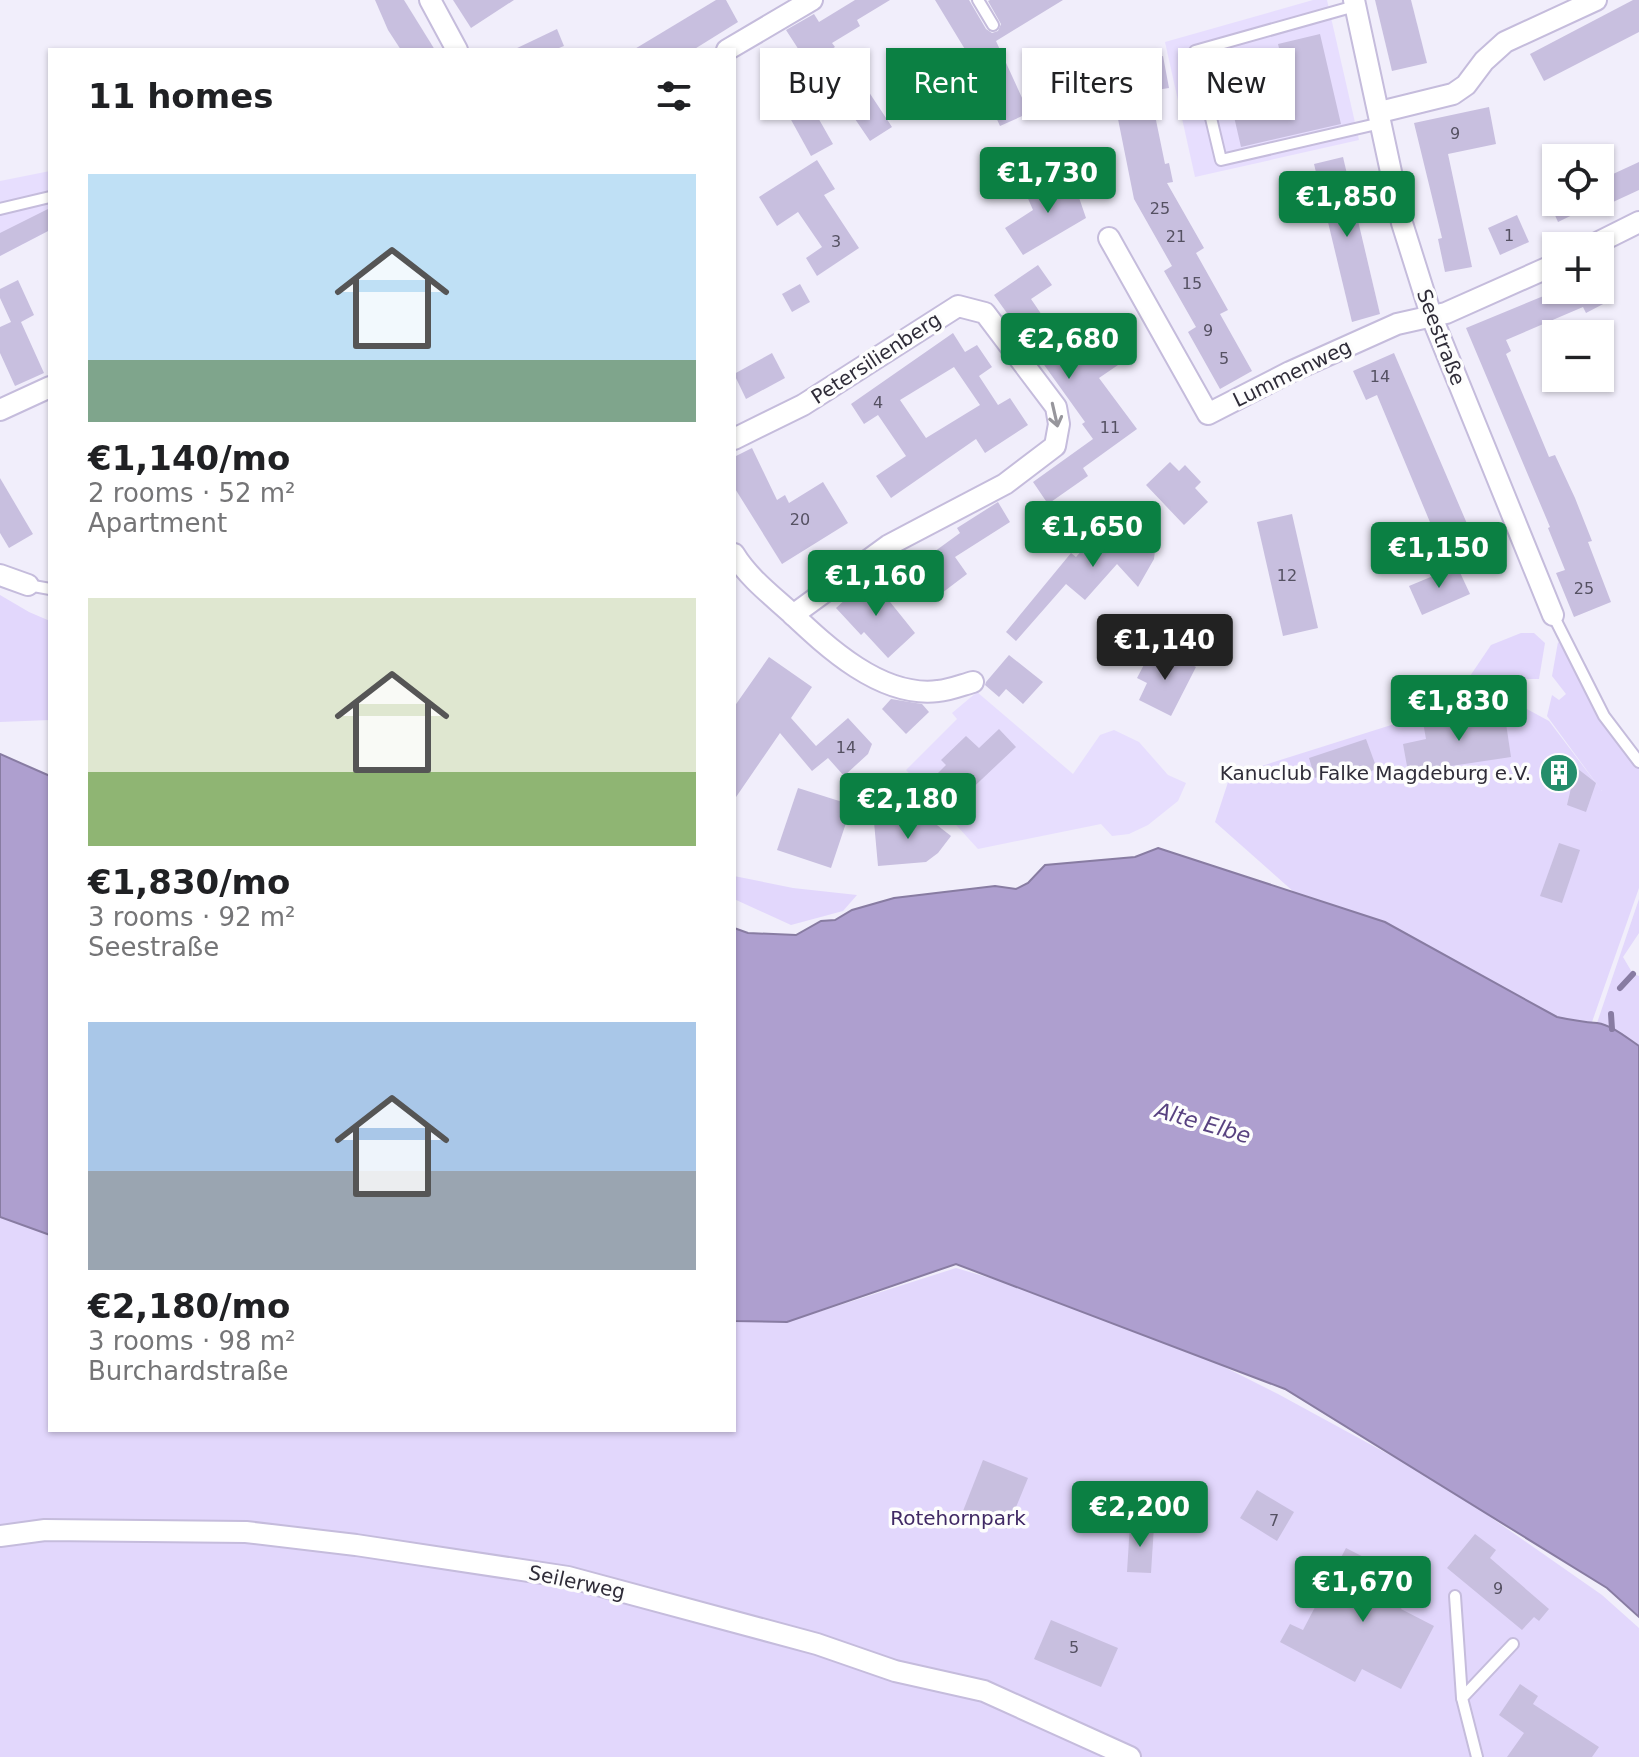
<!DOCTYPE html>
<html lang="en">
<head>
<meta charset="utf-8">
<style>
  :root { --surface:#fff; --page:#f2f2f2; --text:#202124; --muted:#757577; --accent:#0b8043 }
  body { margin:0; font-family:"DejaVu Sans",sans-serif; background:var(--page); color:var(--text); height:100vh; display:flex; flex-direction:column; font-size:30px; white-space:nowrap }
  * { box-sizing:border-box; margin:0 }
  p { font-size:26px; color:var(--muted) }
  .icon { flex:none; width:44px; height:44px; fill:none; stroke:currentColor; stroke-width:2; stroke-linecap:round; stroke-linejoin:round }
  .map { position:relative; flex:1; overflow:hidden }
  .panel { position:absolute; left:48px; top:48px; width:688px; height:1384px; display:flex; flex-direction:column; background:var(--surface); border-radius:0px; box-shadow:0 2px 6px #0004 }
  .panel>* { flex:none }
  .banner { position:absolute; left:760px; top:48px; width:758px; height:72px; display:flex; gap:16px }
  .tools { position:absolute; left:1542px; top:144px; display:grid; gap:16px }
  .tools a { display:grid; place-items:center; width:72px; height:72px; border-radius:0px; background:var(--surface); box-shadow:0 2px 6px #0004; font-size:40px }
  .price { position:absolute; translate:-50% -68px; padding:0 18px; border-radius:8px; background:var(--accent); color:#fff; font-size:26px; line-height:52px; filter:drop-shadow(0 2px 4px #0008) }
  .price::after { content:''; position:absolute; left:50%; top:48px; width:24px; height:18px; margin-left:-12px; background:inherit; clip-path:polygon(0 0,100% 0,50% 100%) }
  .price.active { background:#222; color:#fff }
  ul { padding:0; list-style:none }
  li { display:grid; align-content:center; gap:16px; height:424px; padding:0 40px }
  li span { display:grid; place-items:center; height:248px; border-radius:0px; color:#555 }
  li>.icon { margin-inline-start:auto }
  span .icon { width:144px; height:144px; fill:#fffc; stroke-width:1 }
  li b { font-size:34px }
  h2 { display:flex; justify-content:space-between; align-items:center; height:96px; padding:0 40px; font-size:34px }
  .chip { padding:0 28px; border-radius:0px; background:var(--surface); box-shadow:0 2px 6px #0004; font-size:28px; line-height:72px }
  .chip.active { background:var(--accent); color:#fff }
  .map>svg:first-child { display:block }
</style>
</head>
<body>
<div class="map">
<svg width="1639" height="1757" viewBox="0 0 1639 1757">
  <rect width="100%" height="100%" fill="#f1eefb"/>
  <!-- built -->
  <g fill="#e7defe">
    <polygon points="1313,0 1327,0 1359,140 1195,177 1165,42"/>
    <polygon points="50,171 50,230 0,256 0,181"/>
    <polygon points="977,692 1073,774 1100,735 1114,730 1139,742 1168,775 1186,783 1178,801 1148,825 1129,834 1112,836 1101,824 978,849 906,770 957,719 952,713"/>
  </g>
  <!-- green -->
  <g fill="#e2d7fc">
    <polygon points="0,595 29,612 50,621 50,720 0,722"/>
    <polygon points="1521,633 1534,633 1545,643 1539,679 1468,679 1491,645"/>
    <polygon points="1558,642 1586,665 1614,722 1639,753 1639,888 1592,1022 1586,1061 1322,917 1215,822 1230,776 1423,715 1514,702 1549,721 1602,791 1547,716 1552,695 1559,700 1566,694 1552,676"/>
    <polygon points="734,876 793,888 857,895 843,911 791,925 734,899"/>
    <polygon points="1639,899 1639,933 1623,957 1633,974 1639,976 1639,1046 1612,1029 1597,1023"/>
    <polygon points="0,1217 50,1235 50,1430 734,1430 734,1321 787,1322 956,1268 1127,1318 1278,1394 1443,1484 1602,1595 1639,1628 1639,1757 0,1757"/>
  </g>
  <!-- water -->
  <g fill="#ae9fcf" stroke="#887ca2" stroke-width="2">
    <polygon points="0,754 50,776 50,1235 0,1217"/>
    <path d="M1158,848L1385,922L1557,1017C1571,1020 1583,1022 1597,1023C1612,1025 1627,1038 1639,1046V1617L1607,1588L1285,1389L956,1264L787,1322L734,1321V928L748,933L796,935L821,921L835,920L852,910L894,898L995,886L1016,889L1028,883L1045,865L1135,857Z"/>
  </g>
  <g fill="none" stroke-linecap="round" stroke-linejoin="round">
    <!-- stream -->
    <g stroke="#887ca2" stroke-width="6">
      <polyline points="1620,988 1633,974"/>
      <polyline points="1611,1014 1612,1029"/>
    </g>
  </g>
  <!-- building -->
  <g fill="#c8bfdf" fill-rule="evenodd">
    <polygon points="375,0 404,0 435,50 401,50 388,30"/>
    <polygon points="453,0 514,0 471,28"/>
    <polygon points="716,0 726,0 738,22 693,50 633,50"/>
    <polygon points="855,0 890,0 857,20 860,26 832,43 835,47 808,64 786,30 814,14 819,22"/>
    <polygon points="935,0 969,0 986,29 992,33 998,31 1001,24 988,1 990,0 1063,0 996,41 1029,113 1000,126 966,51"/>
    <polygon points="1375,0 1411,0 1427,63 1392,71"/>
    <polygon points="1633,0 1639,0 1639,32 1544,81 1530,54"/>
    <polygon points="557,29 564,46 554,50 513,50"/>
    <polygon points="1320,34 1341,124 1241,147 1223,69 1281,56 1278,44"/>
    <polygon points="1163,56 1169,88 1150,91 1165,164 1169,163 1173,182 1167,183 1204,248 1196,253 1228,310 1220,314 1252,371 1220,389 1188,332 1196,327 1164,271 1172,266 1134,199 1114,99 1109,100 1103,68"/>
    <polygon points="857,74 892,127 870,141 853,116 857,113 840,86"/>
    <polygon points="795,77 833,144 811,156 774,89"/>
    <polygon points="1489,107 1496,144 1448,154 1472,267 1445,272 1438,239 1442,238 1414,123"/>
    <polygon points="1343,157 1380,314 1352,322 1314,164"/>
    <polygon points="817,160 835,189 824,195 859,248 817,276 806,258 822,247 798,212 777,226 759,197"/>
    <polygon points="1639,162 1639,190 1600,208 1600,180"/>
    <polygon points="1072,177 1086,218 1023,255 1005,228 1033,210 1026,194"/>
    <polygon points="1549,202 1599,202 1558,222"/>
    <polygon points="50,208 50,230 0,256 0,233"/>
    <polygon points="1517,215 1529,242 1500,255 1488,228"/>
    <polygon points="1038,265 1052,285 1031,299 1061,343 1088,324 1118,365 1099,378 1137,429 1083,468 1088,476 1048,504 1033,482 1093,439 1082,424 1085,422 994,295"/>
    <polygon points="18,280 34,315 21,322 44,373 15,386 0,353 0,327 11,322 0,298 0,289"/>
    <polygon points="800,284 810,302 792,312 782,294"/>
    <polygon points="1558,290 1601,290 1607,302 1586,313 1583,307 1506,340 1511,351 1506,354 1549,457 1555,455 1575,498 1592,541 1588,542 1611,602 1574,617 1556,573 1565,570 1548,528 1550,527 1466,328"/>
    <path d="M953,333L965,352L977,345L992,367L979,376L998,405L1010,398L1028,425L985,453L976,439L891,498L876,476L906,456L878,415L864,424L851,404ZM954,367L980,405L926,438L900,400Z"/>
    <polygon points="772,353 785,378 746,399 734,374"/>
    <polygon points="1394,353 1468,526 1437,539 1377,395 1366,400 1353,371"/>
    <polygon points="752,448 777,500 785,495 789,503 823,482 848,523 782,564 734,487 734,457"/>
    <polygon points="1170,462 1179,471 1185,465 1201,482 1195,488 1208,502 1184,525 1146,485"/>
    <polygon points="0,478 33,534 9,548 0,533"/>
    <polygon points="998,502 1010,522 955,557 967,574 938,596 916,565 960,533 957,528"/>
    <polygon points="1292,514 1318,628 1283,636 1257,522"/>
    <polygon points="1129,516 1154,542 1151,544 1155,551 1154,559 1138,587 1117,564 1085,600 1066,584 1016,641 1006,632 1071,553 1076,557 1102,528 1115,540"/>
    <polygon points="1457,566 1470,594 1422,615 1409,586"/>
    <polygon points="870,577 915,633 888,658 864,632 861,635 836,608"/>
    <polygon points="1164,650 1196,667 1171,716 1139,700 1147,683 1137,678 1148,657 1158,662"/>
    <polygon points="1009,655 1043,682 1023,704 1006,689 999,697 985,685 986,682"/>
    <polygon points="769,657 812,687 791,718 816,746 848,718 872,744 868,754 844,776 828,758 812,771 780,733 734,800 734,707"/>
    <polygon points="891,699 922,704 929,712 906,734 882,709"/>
    <polygon points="1504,710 1511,757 1438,768 1438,773 1409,777 1403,744 1426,739 1423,722"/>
    <polygon points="999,729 1016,747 964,796 954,786 946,794 932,779 946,765 941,760 966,736 979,748"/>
    <polygon points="1366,739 1377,769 1337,783 1334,772 1315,778 1309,758"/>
    <polygon points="1546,758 1578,769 1596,783 1586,812 1567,805 1571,788 1540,778"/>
    <polygon points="798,788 852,805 831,868 777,850"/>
    <polygon points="928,818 951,836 938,853 926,862 878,866 874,822"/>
    <polygon points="1559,843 1580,850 1562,903 1540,896"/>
    <polygon points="983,1460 1028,1478 1007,1529 963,1511"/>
    <polygon points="1257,1490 1294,1512 1277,1541 1240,1518"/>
    <polygon points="1130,1524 1154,1526 1151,1573 1127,1572"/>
    <polygon points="1475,1534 1496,1550 1490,1558 1549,1609 1539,1621 1534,1617 1522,1630 1447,1568"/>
    <polygon points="1346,1548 1414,1583 1401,1609 1434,1626 1401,1689 1362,1669 1355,1682 1280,1642 1290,1624 1303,1630"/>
    <polygon points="1051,1620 1118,1648 1101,1687 1034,1659"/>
    <polygon points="1520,1684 1538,1696 1533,1704 1599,1747 1592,1757 1507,1757 1524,1733 1499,1715"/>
  </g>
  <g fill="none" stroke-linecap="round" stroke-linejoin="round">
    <defs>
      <g id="service">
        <polyline points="978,0 993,25"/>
        <polyline points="1355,6 1195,51 1221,160 1381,123"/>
        <polyline points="0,209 50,197"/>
        <polyline points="28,585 50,589"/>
        <polyline points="1553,615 1604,716 1639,762"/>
        <polyline points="1455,1596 1462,1698"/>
        <polyline points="1477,1757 1462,1698 1513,1644"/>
      </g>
      <g id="minor">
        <polyline points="430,0 457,50"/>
        <polyline points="1354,0 1402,223 1431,315 1553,615"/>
        <polyline points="727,50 812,0"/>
        <polyline points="1380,112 1453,94 1466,85 1484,61 1505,42 1596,0"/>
        <polyline points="1109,238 1208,414 1290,372 1397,324 1446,313 1556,264"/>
        <polyline points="1591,246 1639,222"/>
        <polyline points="0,410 50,387"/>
        <polyline points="734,439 803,405 958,306 985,313 1056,407 1059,424 1055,446 1005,484 889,545 793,615"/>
        <path d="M734,554C748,577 770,594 790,612C827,647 881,698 938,691C950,690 962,685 973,682"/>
        <polyline points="0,575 28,585"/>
        <polyline points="0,1536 45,1530 246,1532 356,1545 568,1577 817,1644 895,1671 984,1691 1130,1757"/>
      </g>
    </defs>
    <!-- service casing -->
    <use href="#service" stroke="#c5bcdc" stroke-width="14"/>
    <!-- minor casing -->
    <use href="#minor" stroke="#c5bcdc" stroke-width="24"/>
    <!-- service -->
    <use href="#service" stroke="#fff" stroke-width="10"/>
    <!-- minor -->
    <use href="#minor" stroke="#fff" stroke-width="20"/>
  </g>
  <!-- one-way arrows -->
  <defs><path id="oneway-shaft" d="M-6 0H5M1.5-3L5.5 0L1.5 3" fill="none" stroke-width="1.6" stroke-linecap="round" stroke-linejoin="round" transform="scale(2)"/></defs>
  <use stroke="#97969c" href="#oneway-shaft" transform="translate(1055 415) rotate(77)"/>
  <!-- icons -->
  <defs>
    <symbol id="building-disc" viewBox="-11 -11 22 22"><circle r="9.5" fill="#248d6b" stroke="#fdfdfd"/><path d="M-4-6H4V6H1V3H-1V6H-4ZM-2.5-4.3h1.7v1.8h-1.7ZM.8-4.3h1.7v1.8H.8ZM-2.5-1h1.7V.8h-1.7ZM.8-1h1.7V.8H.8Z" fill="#fff"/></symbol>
  </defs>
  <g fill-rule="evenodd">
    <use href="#building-disc" x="1537" y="751" width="44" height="44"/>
  </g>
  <g text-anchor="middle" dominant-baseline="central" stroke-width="7" stroke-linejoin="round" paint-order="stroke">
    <!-- number labels -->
    <g font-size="16" fill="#555162">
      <text x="1455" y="133">9</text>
      <text x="1160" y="208">25</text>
      <text x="1509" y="235">1</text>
      <text x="1176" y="236">21</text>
      <text x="836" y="241">3</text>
      <text x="1192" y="283">15</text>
      <text x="1208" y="330">9</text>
      <text x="1224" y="358">5</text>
      <text x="1380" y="376">14</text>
      <text x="878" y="402">4</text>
      <text x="1110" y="427">11</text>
      <text x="800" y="519">20</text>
      <text x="1287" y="575">12</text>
      <text x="1584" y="588">25</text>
      <text x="846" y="747">14</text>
      <text x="1274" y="1520">7</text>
      <text x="1498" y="1588">9</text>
      <text x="1074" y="1647">5</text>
    </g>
    <!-- street labels -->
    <g font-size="20" fill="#2f2c38" stroke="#fdfdfd">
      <text transform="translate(1441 337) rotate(69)">Seestraße</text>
      <text transform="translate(876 358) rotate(-33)">Petersilienberg</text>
      <text transform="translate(1292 373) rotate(-26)">Lummenweg</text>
      <text transform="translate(577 1582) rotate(12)">Seilerweg</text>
    </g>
    <!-- poi labels -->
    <g font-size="20" fill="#2f2c38" stroke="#fdfdfd" text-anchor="end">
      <text x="1531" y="773">Kanuclub Falke Magdeburg e.V.</text>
    </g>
    <!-- park labels -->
    <g font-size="20" fill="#402964" stroke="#fdfdfd">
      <text x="958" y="1518">Rotehornpark</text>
    </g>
    <!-- water labels -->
    <g font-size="22" font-style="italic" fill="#584280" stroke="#fdfdfd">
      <text transform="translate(1203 1123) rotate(16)">Alte Elbe</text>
    </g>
  </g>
</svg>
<div class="tools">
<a><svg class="icon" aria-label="locate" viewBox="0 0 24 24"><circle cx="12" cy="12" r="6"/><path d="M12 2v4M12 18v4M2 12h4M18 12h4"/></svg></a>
<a>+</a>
<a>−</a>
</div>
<b class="price" style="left:1048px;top:215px">€1,730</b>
<b class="price" style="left:1347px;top:239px">€1,850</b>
<b class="price" style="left:1069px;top:381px">€2,680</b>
<b class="price" style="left:1093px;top:569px">€1,650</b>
<b class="price" style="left:1439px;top:590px">€1,150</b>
<b class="price" style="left:876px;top:618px">€1,160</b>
<b class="price active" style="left:1165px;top:682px">€1,140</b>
<b class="price" style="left:1459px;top:743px">€1,830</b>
<b class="price" style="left:908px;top:841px">€2,180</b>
<b class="price" style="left:1140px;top:1549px">€2,200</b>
<b class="price" style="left:1363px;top:1624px">€1,670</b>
<div class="banner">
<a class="chip">Buy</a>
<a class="chip active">Rent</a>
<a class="chip">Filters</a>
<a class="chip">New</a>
</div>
<section class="panel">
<h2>11 homes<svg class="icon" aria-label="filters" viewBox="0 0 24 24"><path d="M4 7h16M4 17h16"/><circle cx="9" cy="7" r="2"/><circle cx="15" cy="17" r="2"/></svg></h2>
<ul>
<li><span style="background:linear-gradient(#bfe0f5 75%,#7fa58c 0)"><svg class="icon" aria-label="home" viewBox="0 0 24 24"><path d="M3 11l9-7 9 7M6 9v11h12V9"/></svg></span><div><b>€1,140/mo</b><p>2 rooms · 52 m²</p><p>Apartment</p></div></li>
<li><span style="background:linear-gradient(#dfe7d0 70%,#8fb573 0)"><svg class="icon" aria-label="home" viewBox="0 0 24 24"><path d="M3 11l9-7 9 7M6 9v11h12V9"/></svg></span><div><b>€1,830/mo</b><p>3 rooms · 92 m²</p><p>Seestraße</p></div></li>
<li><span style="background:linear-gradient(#a9c7e8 60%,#9aa5b1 0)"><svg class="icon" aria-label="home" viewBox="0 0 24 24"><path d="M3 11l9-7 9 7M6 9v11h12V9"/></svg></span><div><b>€2,180/mo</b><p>3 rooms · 98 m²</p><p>Burchardstraße</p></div></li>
</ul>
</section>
</div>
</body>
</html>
